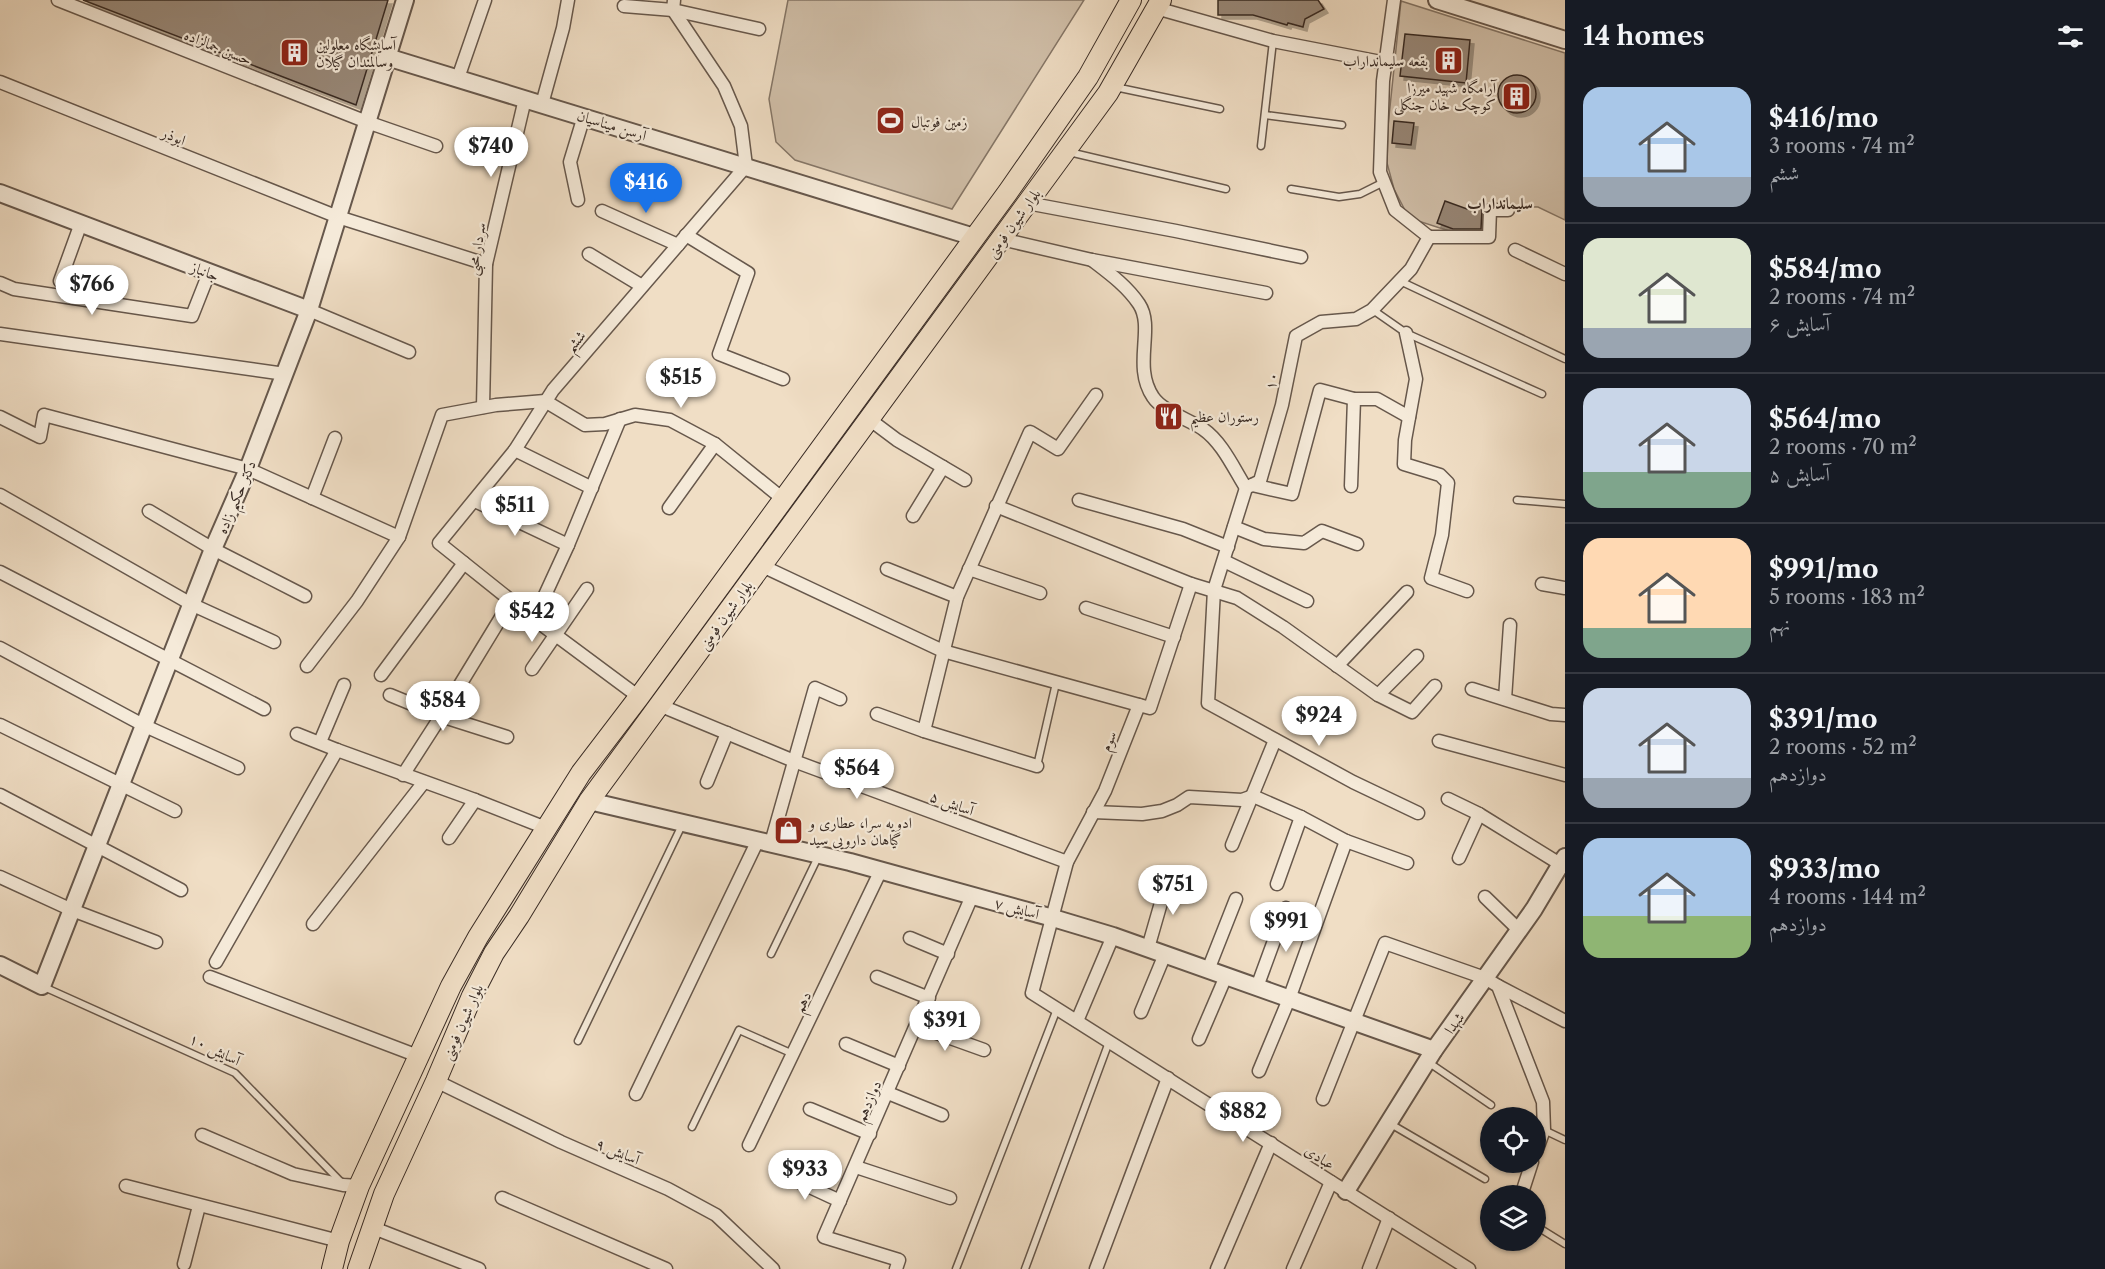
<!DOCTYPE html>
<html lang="en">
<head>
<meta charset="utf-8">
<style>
  :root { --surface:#171b24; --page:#20242c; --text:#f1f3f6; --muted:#9ea1a6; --line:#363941; --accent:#1a73e8 }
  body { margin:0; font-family:"Libre Caslon Text",Amiri,serif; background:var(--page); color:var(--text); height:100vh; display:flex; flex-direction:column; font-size:22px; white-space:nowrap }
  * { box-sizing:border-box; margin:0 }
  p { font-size:20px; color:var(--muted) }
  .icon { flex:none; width:33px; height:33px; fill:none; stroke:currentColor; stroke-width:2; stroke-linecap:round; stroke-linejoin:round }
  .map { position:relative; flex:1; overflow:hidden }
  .sheet { display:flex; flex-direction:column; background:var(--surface); width:540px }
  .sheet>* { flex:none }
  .buttons { position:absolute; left:1480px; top:1107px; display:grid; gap:12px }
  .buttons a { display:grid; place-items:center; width:66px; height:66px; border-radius:50%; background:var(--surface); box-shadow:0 2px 4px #0004; font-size:30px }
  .price { position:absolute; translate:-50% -51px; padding:0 14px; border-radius:21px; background:#fff; color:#222; font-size:20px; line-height:39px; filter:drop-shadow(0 2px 3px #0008) }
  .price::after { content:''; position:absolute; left:50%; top:36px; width:18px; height:14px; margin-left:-9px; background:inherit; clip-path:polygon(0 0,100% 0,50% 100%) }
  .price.on { background:var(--accent); color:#fff }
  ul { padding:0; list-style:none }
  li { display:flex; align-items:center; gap:18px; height:150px; padding:0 18px }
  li+li { border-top:2px solid var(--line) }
  li span { display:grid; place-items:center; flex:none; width:168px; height:120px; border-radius:18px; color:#555 }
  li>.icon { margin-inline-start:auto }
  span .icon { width:72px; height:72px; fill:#fffc; stroke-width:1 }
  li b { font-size:26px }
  h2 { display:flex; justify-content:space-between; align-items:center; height:72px; padding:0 18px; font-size:26px }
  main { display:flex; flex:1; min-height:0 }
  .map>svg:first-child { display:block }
</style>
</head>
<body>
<main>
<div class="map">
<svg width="1565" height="1269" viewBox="0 0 1565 1269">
  <defs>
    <filter id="shadow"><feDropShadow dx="4" dy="4" stdDeviation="0" flood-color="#0004"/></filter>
  </defs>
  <rect width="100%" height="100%" fill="#f0dec5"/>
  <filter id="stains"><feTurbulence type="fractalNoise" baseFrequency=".00333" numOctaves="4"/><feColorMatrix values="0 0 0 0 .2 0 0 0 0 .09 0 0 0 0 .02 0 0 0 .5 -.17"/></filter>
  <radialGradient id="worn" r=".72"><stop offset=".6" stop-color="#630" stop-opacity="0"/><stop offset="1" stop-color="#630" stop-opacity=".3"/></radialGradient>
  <!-- green -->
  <g fill="#d1c0aa" stroke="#857667" stroke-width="1.5">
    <polygon points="788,0 1084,0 952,209 795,160 776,142 769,99"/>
    <polygon points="1401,1 1565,53 1565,220 1538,207 1485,206 1485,232 1449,231 1409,218 1394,189 1387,163 1388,126"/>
  </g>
  <!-- building -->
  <g fill="#988878" stroke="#392b24" stroke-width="1.5" filter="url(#shadow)">
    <polygon points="83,0 388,0 356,105"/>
    <polygon points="1218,0 1318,0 1324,9 1305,19 1303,27 1288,23 1287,25 1253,15 1218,15"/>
    <polygon points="1405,34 1470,40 1466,83 1400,76"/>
    <circle cx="1517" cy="94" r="19"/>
    <polygon points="1394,121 1414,123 1411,145 1392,143"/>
    <polygon points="1445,201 1467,209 1482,209 1481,229 1453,229 1437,223"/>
  </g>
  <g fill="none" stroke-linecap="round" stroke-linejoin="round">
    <defs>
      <g id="service">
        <polyline points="1115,87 1220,109"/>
        <polyline points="1265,115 1342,125"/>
        <polyline points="1261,146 1273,41"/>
        <polyline points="1069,152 1226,189"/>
        <polyline points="1291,189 1339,197 1360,194 1384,182"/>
        <polyline points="1400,281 1565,359"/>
        <polyline points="1373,310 1406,333 1542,394"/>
        <polyline points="1517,500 1565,504"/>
        <polyline points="1037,766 1056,683"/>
        <polyline points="771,954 819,855"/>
        <polyline points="44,987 235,1073 341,1182"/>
        <polyline points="578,1041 683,823"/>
        <polyline points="1428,1062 1491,1105"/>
        <polyline points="1389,1123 1485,1179"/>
        <polyline points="692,1127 739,1030 793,1054"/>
        <polyline points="1544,1130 1565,1140"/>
        <polyline points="1536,1226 1565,1244"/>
        <polyline points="956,1269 1057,1009"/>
        <polyline points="1025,1269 1109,1042"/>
      </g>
      <g id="minor">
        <polyline points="58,0 367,122 436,146"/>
        <polyline points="1394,0 1383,81 1380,172 1395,210 1429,237 1411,269 1372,310 1356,319 1321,322 1296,336 1282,405 1260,481 1246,488 1214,590 1208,703 1353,782 1418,813"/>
        <polyline points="624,6 673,10 759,29"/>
        <polyline points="1156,8 1273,41 1386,63"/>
        <polyline points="458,78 485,0"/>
        <polyline points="0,82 338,217 486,264"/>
        <polyline points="542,104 563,28 568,0"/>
        <polyline points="578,200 570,162 584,116"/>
        <polyline points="1027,203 1176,231 1301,257"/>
        <polyline points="602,211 678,245"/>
        <polyline points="686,235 748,273 719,354 783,379"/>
        <polyline points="1429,237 1489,237 1490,210 1508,210"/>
        <polyline points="1001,239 1092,260 1266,293"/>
        <polyline points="1515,250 1565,274"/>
        <polyline points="589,254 642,286"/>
        <path d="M1092,260C1109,273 1127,286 1139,304C1155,328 1132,366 1153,397C1162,411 1190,420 1203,429C1222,442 1234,469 1246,488"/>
        <polyline points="60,281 81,223"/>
        <polyline points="0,283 14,289 192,316 209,273"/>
        <polyline points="309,310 409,352"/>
        <polyline points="1406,333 1416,379 1405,440 1404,464 1440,475 1448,483 1442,535 1431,578 1467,591"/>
        <polyline points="0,334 285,374"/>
        <polyline points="483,407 486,264 525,99"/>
        <polyline points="0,417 40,437 44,415 248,469 399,537"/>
        <polyline points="869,419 897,440 965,480"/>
        <polyline points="515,450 592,488"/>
        <polyline points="1252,485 1292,494 1320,390 1354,399 1377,399 1409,417"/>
        <polyline points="1351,486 1354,399"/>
        <polyline points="0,495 193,605 274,642"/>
        <polyline points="312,498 335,438"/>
        <polyline points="1079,500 1183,529 1228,547"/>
        <polyline points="475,501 568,545"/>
        <polyline points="996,506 1191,584 1237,598 1283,627 1378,695 1412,712 1435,686"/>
        <polyline points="669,508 715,444"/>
        <polyline points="149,511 213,549 305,596"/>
        <polyline points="913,516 943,467"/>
        <polyline points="1234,527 1264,539 1304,543 1322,531 1357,544"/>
        <polyline points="1224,561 1307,601"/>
        <polyline points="760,565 943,651 1139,705"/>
        <polyline points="887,569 957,597"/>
        <polyline points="969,569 1040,593"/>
        <polyline points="0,572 264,709"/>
        <polyline points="1191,584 1150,708 1139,705 1105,791 1067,862 1032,993 1469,1269"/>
        <polyline points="1542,584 1565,588"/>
        <polyline points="1086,608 1174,637"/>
        <polyline points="534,619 568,545 620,419"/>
        <polyline points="0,648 145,726 238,768"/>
        <polyline points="307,666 357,601 399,537 442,415 496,405 545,401 585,425 605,424 635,415 670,420 715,444 783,499"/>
        <polyline points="1337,666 1407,592"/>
        <polyline points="532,669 587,589"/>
        <polyline points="381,675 464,563"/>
        <polyline points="1472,689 1551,714 1565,715"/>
        <polyline points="390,695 441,716 507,737"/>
        <polyline points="1378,695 1417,656"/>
        <polyline points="639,697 534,619 439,543 515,450 553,390 746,166 741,126 724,86 673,10 674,0"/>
        <polyline points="1505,699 1510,625"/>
        <polyline points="659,705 794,761 1067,862"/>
        <polyline points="877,714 924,731 1037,766"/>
        <polyline points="0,725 175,811"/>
        <polyline points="924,731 957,597 1030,432 1058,449 1096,395"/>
        <polyline points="297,734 337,750 475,800 546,828"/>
        <polyline points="1439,741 1565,775"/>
        <polyline points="320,742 344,685"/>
        <polyline points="403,775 441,716 511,601"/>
        <polyline points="707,782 727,733"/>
        <polyline points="0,795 181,890"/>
        <polyline points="1448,799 1479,814 1565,867"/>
        <polyline points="1093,812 1142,814 1162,811 1177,805 1189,797 1242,800 1253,796 1301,817 1346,841 1407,863"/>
        <polyline points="449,838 475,800"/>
        <polyline points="771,843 815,688 840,699"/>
        <polyline points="1232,845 1275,740"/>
        <polyline points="1459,858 1479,814"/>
        <polyline points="0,877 72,910 156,942"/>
        <polyline points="1277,884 1301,817"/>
        <polyline points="1485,897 1520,931"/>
        <polyline points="313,924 424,782"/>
        <polyline points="910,938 948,954"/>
        <polyline points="1148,948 1169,875"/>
        <polyline points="216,962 337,750"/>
        <polyline points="1208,970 1236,899"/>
        <polyline points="210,977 418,1056"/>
        <polyline points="877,977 929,998"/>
        <polyline points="1498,986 1565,1021"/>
        <polyline points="1257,987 1286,908"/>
        <polyline points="1141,1012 1165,954"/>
        <polyline points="1077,1021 1113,936"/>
        <polyline points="917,1026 984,1050"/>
        <polyline points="1199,1039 1226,976"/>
        <polyline points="846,1044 899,1066"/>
        <polyline points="1259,1071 1289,999 1346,841"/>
        <polyline points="436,1081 561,1142 668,1189 716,1215 773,1269"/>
        <polyline points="888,1093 942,1115"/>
        <polyline points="636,1094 758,840"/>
        <polyline points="1323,1099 1385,943 1485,978 1498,986 1543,1102 1544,1130 1536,1152"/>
        <polyline points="810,1109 870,1134"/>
        <polyline points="202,1135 293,1174 343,1185 359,1186"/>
        <polyline points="749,1145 881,870"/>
        <polyline points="856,1167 950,1198"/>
        <polyline points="782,1174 840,1201"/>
        <polyline points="126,1186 339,1241"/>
        <polyline points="1521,1196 1532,1162"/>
        <polyline points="502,1198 666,1269"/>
        <polyline points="371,1227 479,1269"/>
        <polyline points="184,1264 199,1206"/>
        <polyline points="896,1269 899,1260 824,1237 972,896"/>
        <polyline points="1096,1269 1168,1078"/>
        <polyline points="1217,1269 1271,1143"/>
        <polyline points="1293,1269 1331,1182"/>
        <polyline points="1369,1269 1389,1218"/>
      </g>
      <g id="tertiary">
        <polyline points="1437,0 1565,40"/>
        <polyline points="387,57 974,237"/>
        <polyline points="0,193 309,310"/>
        <polyline points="589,801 850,862 1053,918 1113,936 1434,1050"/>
        <polyline points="0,965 42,986 213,549 248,469 309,310 405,0"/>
        <polyline points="1346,1191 1434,1050 1534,909 1565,857"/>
      </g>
      <g id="primary">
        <polyline points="332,1269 339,1241 359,1186 451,986 478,937 581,773 639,697 1008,192 1088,77 1131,0"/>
        <polyline points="358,1269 384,1194 436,1081 472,996 494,953 519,916 589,801 1108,93 1161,0"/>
      </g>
    </defs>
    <!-- service casing -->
    <use href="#service" stroke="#67584c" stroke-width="9"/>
    <!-- minor casing -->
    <use href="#minor" stroke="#67584c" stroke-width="15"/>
    <!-- tertiary casing -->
    <use href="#tertiary" stroke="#67584c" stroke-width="20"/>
    <!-- primary casing -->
    <use href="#primary" stroke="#392b24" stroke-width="22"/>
    <!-- service -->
    <use href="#service" stroke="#f5ead9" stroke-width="6"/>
    <!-- minor -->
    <use href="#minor" stroke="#f5ead9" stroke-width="12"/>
    <!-- tertiary -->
    <use href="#tertiary" stroke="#f5ead9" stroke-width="16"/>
    <!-- primary -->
    <use href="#primary" stroke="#f0dec5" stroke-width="20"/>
  </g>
  <!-- icons -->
  <defs>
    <symbol id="building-square" viewBox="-11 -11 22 22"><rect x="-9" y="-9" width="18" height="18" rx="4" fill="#8f2418" stroke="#f5ead9"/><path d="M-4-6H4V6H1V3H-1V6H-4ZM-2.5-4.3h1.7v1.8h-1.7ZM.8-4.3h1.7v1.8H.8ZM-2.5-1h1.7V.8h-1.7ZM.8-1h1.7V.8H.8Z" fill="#fff"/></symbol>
    <symbol id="stadium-square" viewBox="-11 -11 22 22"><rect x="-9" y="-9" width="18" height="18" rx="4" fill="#8f2418" stroke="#f5ead9"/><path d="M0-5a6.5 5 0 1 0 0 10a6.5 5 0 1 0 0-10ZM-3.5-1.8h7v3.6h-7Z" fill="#fff"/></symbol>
    <symbol id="restaurant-square" viewBox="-11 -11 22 22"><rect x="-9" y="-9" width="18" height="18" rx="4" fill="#8f2418" stroke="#f5ead9"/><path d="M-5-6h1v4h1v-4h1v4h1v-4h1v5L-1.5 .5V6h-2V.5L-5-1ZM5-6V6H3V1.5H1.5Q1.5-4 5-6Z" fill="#fff"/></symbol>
    <symbol id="shop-square" viewBox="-11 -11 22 22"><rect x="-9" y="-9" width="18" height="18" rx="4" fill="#8f2418" stroke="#f5ead9"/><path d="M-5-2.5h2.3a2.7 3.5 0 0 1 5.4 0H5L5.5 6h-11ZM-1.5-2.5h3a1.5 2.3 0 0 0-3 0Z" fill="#fff"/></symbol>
  </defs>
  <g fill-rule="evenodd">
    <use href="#building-square" x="278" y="36" width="33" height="33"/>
    <use href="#building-square" x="1432" y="44" width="33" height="33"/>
    <use href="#building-square" x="1500" y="80" width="33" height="33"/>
    <use href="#stadium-square" x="874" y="104" width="33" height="33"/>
    <use href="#restaurant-square" x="1152" y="400" width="33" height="33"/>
    <use href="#shop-square" x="772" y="814" width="33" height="33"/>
  </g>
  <g text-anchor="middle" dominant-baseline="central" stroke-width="4.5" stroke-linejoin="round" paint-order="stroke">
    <!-- poi labels -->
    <g font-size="15" fill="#392b24" stroke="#f5ead9" text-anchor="start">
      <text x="316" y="44">آسایشگاه معلولین<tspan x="316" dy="17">وسالمندان گیلان</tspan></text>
      <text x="1428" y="60" text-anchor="end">بقعه سلیمانداراب</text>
      <text x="1496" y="87" text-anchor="end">آرامگاه شهید میرزا<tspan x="1496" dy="17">کوچک خان جنگلی</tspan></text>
      <text x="911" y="121">زمین فوتبال</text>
      <text x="1190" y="416">رستوران عظیم</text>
      <text x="809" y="822">ادویه سرا، عطاری و<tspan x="809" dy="17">گیاهان دارویی سید</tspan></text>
    </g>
    <!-- street labels -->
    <g font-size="15" fill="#392b24" stroke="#f5ead9">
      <text transform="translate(218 47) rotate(22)">حسین جمالزاده</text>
      <text transform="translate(612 125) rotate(17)">آرسن میناسیان</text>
      <text transform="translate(174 136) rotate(22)">ابوذر</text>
      <text transform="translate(1013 223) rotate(-54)">بلوار شیون فومنی</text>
      <text transform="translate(476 249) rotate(-81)">سردار محبی</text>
      <text transform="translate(205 271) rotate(21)">جانباز</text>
      <text transform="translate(575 341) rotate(-49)">ششم</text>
      <text transform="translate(1271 381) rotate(-81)">۱۰</text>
      <text transform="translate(236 497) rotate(-67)">دکتر حکیم زاده</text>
      <text transform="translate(725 615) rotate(-54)">بلوار شیون فومنی</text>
      <text transform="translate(1108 741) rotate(-68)">سوم</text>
      <text transform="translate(952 803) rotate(20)">آسایش ۵</text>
      <text transform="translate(1017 908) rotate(15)">آسایش ۷</text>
      <text transform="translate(802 1002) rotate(-65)">دهم</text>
      <text transform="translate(462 1022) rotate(-66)">بلوار شیون فومنی</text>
      <text transform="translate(1454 1023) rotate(-54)">شهدا</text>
      <text transform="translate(215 1049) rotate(26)">آسایش ‍۱۰</text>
      <text transform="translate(868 1101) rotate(-66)">دوازدهم</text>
      <text transform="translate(618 1151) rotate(23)">آسایش ۹</text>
      <text transform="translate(1320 1157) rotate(33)">عبادی</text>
    </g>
    <!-- neighbourhood labels -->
    <g font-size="16" font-weight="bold" fill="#392b24" stroke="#f5ead9">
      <text x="1500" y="203">سلیمانداراب</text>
    </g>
  </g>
  <rect width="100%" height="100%" filter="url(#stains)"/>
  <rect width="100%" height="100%" fill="url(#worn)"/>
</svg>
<div class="buttons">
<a><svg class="icon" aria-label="locate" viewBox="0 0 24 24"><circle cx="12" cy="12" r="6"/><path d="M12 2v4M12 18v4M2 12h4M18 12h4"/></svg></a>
<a><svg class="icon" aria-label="layers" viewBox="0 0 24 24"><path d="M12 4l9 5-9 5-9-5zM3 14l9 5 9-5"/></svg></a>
</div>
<b class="price" style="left:491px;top:178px">$740</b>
<b class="price on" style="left:646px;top:214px">$416</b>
<b class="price" style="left:92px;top:316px">$766</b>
<b class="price" style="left:681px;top:409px">$515</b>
<b class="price" style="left:515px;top:537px">$511</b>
<b class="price" style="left:532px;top:643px">$542</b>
<b class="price" style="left:443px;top:732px">$584</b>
<b class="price" style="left:1319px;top:747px">$924</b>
<b class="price" style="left:857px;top:800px">$564</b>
<b class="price" style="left:1173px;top:916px">$751</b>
<b class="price" style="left:1286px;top:953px">$991</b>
<b class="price" style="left:945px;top:1052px">$391</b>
<b class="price" style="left:1243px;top:1143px">$882</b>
<b class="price" style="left:805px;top:1201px">$933</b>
</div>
<section class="sheet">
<h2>14 homes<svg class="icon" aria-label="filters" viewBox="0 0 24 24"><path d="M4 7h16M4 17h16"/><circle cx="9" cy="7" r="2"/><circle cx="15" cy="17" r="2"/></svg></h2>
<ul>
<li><span style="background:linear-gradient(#a9c7e8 75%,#9aa5b1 0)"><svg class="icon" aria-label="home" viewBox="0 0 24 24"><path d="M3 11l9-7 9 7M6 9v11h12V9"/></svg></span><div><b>$416/mo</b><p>3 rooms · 74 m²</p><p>ششم</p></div></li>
<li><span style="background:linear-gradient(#dfe7d0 75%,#9aa5b1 0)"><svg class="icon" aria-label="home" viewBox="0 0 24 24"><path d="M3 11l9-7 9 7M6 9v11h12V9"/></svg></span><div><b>$584/mo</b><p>2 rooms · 74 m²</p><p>آسایش ۶</p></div></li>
<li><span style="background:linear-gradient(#c9d6e8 70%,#7fa58c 0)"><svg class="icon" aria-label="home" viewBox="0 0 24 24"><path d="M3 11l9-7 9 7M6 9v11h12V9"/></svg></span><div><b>$564/mo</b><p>2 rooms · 70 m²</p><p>آسایش ۵</p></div></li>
<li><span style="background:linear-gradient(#ffd9b3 75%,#7fa58c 0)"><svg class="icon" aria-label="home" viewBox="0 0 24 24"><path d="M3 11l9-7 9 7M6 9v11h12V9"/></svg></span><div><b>$991/mo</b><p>5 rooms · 183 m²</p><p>نهم</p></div></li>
<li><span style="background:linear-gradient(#c9d6e8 75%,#9aa5b1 0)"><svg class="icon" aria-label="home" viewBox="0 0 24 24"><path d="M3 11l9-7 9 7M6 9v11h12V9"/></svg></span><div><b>$391/mo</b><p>2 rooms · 52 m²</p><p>دوازدهم</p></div></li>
<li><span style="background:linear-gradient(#a9c7e8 65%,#8fb573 0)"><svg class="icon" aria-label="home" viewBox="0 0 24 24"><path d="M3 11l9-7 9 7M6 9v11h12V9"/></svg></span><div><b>$933/mo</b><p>4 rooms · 144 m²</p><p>دوازدهم</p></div></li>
</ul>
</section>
</main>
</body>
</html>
